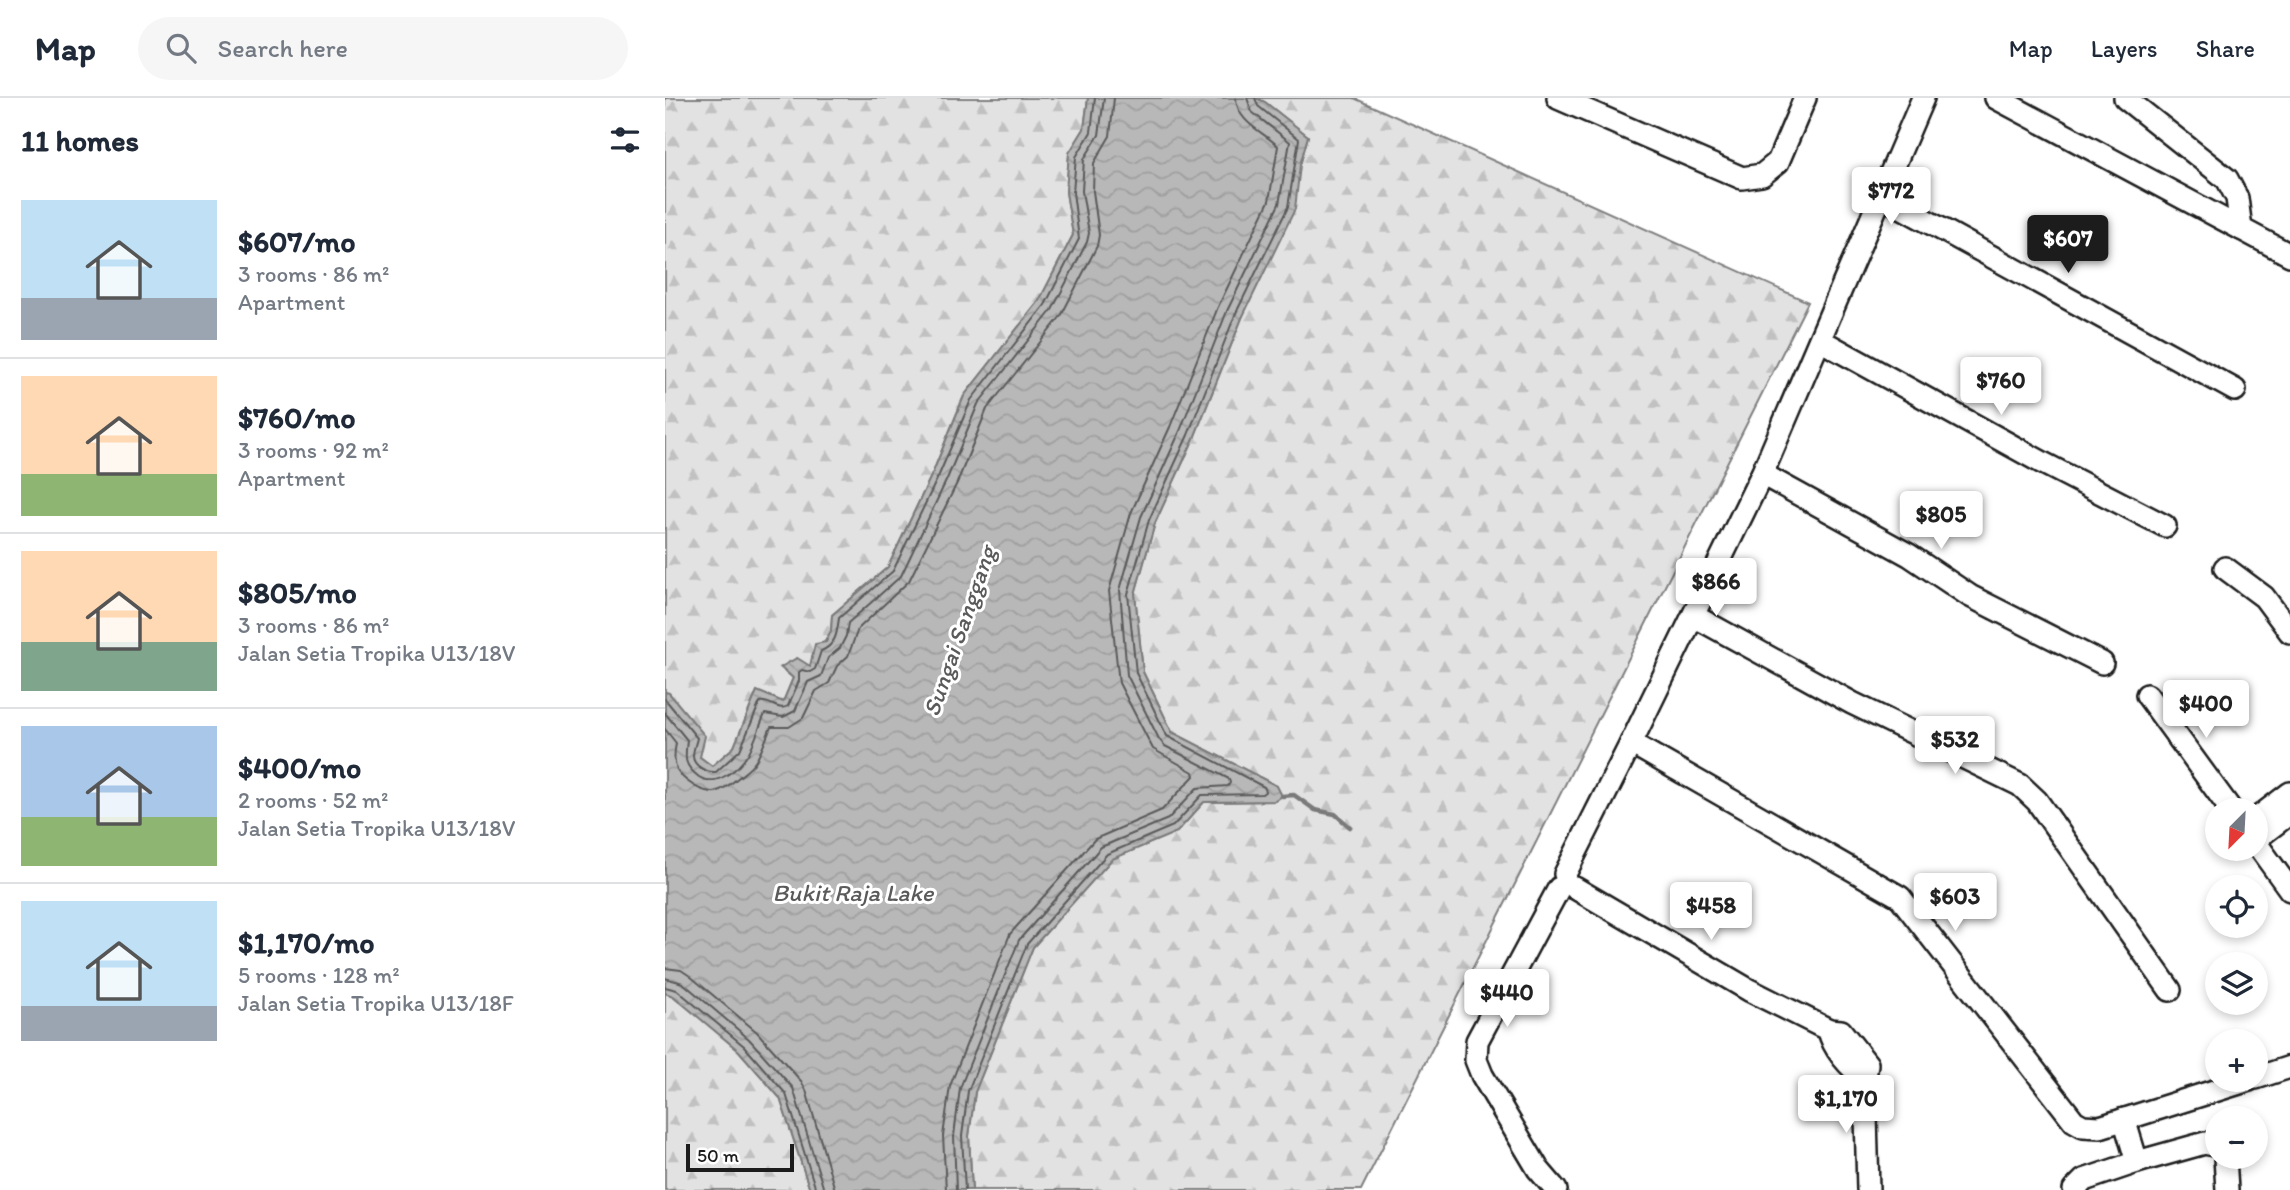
<!DOCTYPE html>
<html lang="en">
<head>
<meta charset="utf-8">
<style>
  :root { --surface:#fff; --page:#f6f6f7; --text:#1f2937; --muted:#747a83; --line:#e0e1e3; --accent:#1c1c1c }
  body { margin:0; font-family:Itim,sans-serif; background:var(--page); color:var(--text); height:100vh; display:flex; flex-direction:column; font-size:26px; white-space:nowrap }
  * { box-sizing:border-box; margin:0 }
  p { font-size:23px; color:var(--muted) }
  .icon { flex:none; width:38px; height:38px; fill:none; stroke:currentColor; stroke-width:2; stroke-linecap:round; stroke-linejoin:round }
  .map { position:relative; flex:1; overflow:hidden }
  .panel { display:flex; flex-direction:column; background:var(--surface); width:665px }
  .panel>* { flex:none }
  .needle { width:46px; rotate:204deg }
  .buttons { position:absolute; left:1540px; top:700px; display:grid; gap:14px }
  .buttons a { display:grid; place-items:center; width:63px; height:63px; border-radius:50%; background:var(--surface); box-shadow:0 4px 10px #0003; font-size:35px }
  .scale { position:absolute; left:21px; bottom:18px; width:108px; box-sizing:border-box; padding-left:7px; border:4px solid #1c1c1c; border-top:0; font-size:19px; line-height:24px; white-space:nowrap; color:#1c1c1c; -webkit-text-stroke:5px #fff; paint-order:stroke }
  .price { position:absolute; translate:-50% -60px; padding:0 16px; border-radius:7px; background:#fff; color:#222; font-size:23px; line-height:46px; filter:drop-shadow(0 2px 4px #0008) }
  .price::after { content:''; position:absolute; left:50%; top:42px; width:21px; height:16px; margin-left:-10px; background:inherit; clip-path:polygon(0 0,100% 0,50% 100%) }
  .price.on { background:var(--accent); color:#fff }
  ul { padding:0; list-style:none }
  li { display:flex; align-items:center; gap:21px; height:175px; padding:0 21px }
  li+li { border-top:2px solid var(--line) }
  li span { display:grid; place-items:center; flex:none; width:196px; height:140px; border-radius:0px; color:#555 }
  li>.icon { margin-inline-start:auto }
  span .icon { width:84px; height:84px; fill:#fffc; stroke-width:1 }
  li b { font-size:30px }
  h2 { display:flex; justify-content:space-between; align-items:center; height:84px; padding:0 21px; font-size:30px }
  header { display:flex; align-items:center; gap:42px; box-sizing:border-box; height:98px; padding:0 35px; background:var(--surface); border-bottom:2px solid var(--line) }
  header strong { font-size:33px }
  nav { display:flex; gap:38px; margin-inline-start:auto; font-size:24px }
  .search { width:490px; height:63px; background:var(--page); display:flex; align-items:center; gap:18px; box-sizing:border-box; padding:0 24px; border-radius:38px; color:var(--muted); font-size:26px }
  main { display:flex; flex:1; min-height:0 }
  .map>svg:first-child { display:block }
</style>
</head>
<body>
<header>
<strong>Map</strong>
<div class="search"><svg class="icon" aria-label="search" viewBox="0 0 24 24"><circle cx="10" cy="10" r="6"/><path d="M15 15l6 6"/></svg>Search here</div>
<nav><a>Map</a><a>Layers</a><a>Share</a></nav>
</header>
<main>
<section class="panel">
<h2>11 homes<svg class="icon" aria-label="filters" viewBox="0 0 24 24"><path d="M4 7h16M4 17h16"/><circle cx="9" cy="7" r="2"/><circle cx="15" cy="17" r="2"/></svg></h2>
<ul>
<li><span style="background:linear-gradient(#bfe0f5 70%,#9aa5b1 0)"><svg class="icon" aria-label="home" viewBox="0 0 24 24"><path d="M3 11l9-7 9 7M6 9v11h12V9"/></svg></span><div><b>$607/mo</b><p>3 rooms · 86 m²</p><p>Apartment</p></div></li>
<li><span style="background:linear-gradient(#ffd9b3 70%,#8fb573 0)"><svg class="icon" aria-label="home" viewBox="0 0 24 24"><path d="M3 11l9-7 9 7M6 9v11h12V9"/></svg></span><div><b>$760/mo</b><p>3 rooms · 92 m²</p><p>Apartment</p></div></li>
<li><span style="background:linear-gradient(#ffd9b3 65%,#7fa58c 0)"><svg class="icon" aria-label="home" viewBox="0 0 24 24"><path d="M3 11l9-7 9 7M6 9v11h12V9"/></svg></span><div><b>$805/mo</b><p>3 rooms · 86 m²</p><p>Jalan Setia Tropika U13/18V</p></div></li>
<li><span style="background:linear-gradient(#a9c7e8 65%,#8fb573 0)"><svg class="icon" aria-label="home" viewBox="0 0 24 24"><path d="M3 11l9-7 9 7M6 9v11h12V9"/></svg></span><div><b>$400/mo</b><p>2 rooms · 52 m²</p><p>Jalan Setia Tropika U13/18V</p></div></li>
<li><span style="background:linear-gradient(#bfe0f5 75%,#9aa5b1 0)"><svg class="icon" aria-label="home" viewBox="0 0 24 24"><path d="M3 11l9-7 9 7M6 9v11h12V9"/></svg></span><div><b>$1,170/mo</b><p>5 rooms · 128 m²</p><p>Jalan Setia Tropika U13/18F</p></div></li>
</ul>
</section>
<div class="map">
<svg width="1625" height="1092" viewBox="0 0 1625 1092">
  <defs>
    <pattern id="forest-firs" width="22" height="20" patternUnits="userSpaceOnUse" patternTransform="scale(1.75)"><rect width="22" height="20" fill="#e2e2e2"/><path d="M5 1l3.5 6h-7zM16 11l3.5 6h-7z" fill="#c1c1c1"/></pattern>
    <pattern id="water-waves" width="16" height="10" patternUnits="userSpaceOnUse" patternTransform="scale(1.75)"><rect width="16" height="10" fill="#b8b8b8"/><path d="M0 5q4-4 8 0t8 0" fill="none" stroke="#9e9e9e"/></pattern>
  </defs>
  <rect width="100%" height="100%" fill="#fff"/>
  <filter id="ink" filterUnits="userSpaceOnUse"><feTurbulence type="fractalNoise" baseFrequency=".0143" numOctaves="2"/><feDisplacementMap in="SourceGraphic" scale="14" xChannelSelector="R" yChannelSelector="G"/><feConvolveMatrix kernelMatrix="1 2 1 2 8 2 1 2 1" color-interpolation-filters="sRGB"/></filter>
  <g filter="url(#ink)">
    <!-- forest -->
    <g fill="url(#forest-firs)" stroke="#7f7f7f" stroke-width="2">
      <polygon points="0,0 423,0 419,31 404,56 401,94 408,137 374,203 299,298 268,374 223,469 167,517 166,533 145,568 116,570 128,580 118,604 92,593 69,649 47,668 35,659 4,595 0,594"/>
      <polygon points="591,0 689,0 1143,204 696,1092 307,1092 304,1038 310,994 368,849 447,761 512,734 539,704 610,703 612,688 507,634 478,574 470,496 490,425 529,340 577,220 635,67 643,38 600,4"/>
      <polygon points="0,895 8,897 74,953 115,1000 145,1092 0,1092"/>
    </g>
    <!-- water -->
    <polygon fill="url(#water-waves)" stroke="#7a7a7a" stroke-width="2" points="423,0 591,0 600,4 643,38 635,67 630,111 577,220 529,340 490,425 470,496 478,574 507,634 612,688 617,698 610,703 539,704 512,734 447,761 368,849 310,994 304,1038 307,1092 145,1092 115,1000 74,953 8,898 0,895 0,594 4,595 40,638 35,659 47,668 69,649 92,593 118,604 128,580 116,569 132,560 145,568 150,546 161,544 166,533 167,517 223,469 268,374 299,298 374,203 408,137 401,94 404,55 419,31"/>
    <g fill="none" stroke-linecap="round" stroke-linejoin="round">
      <!-- shore -->
      <g stroke="#5a5a5a" stroke-width="2">
        <path d="M0,601L32,640C31,645 28,652 28,658C28,668 42,675 51,674L75,652L95,604C105,602 113,614 123,608L134,583V574L137,572L145,574L150,571L156,553C171,547 172,535 174,520L228,473L274,377L306,302L380,207L414,141L408,94L411,59L426,34L430,0"/>
        <path d="M0,615L22,642C20,660 18,667 34,679C51,690 74,671 83,656C90,644 94,629 100,616L118,619L130,613L143,584L156,578L163,560L175,550L181,538L183,525L236,478L282,381L313,306L387,212L422,144L424,135L417,93L419,61L434,37L439,0"/>
        <path d="M0,631L11,645C8,661 8,672 22,683C44,700 55,696 74,679C80,674 86,670 90,664C97,654 101,640 106,629H124L138,620L151,593L164,585L172,568L183,558L193,531L244,483L292,385L322,311L396,218L432,148L434,137L428,93L429,65L445,38L449,0"/>
        <polyline points="0,870 16,872 25,878 92,934 136,983 141,992 170,1092"/>
        <polyline points="0,880 18,885 84,941 128,990 159,1092"/>
        <polyline points="0,889 12,892 79,948 121,996 151,1092"/>
        <path d="M281,1092L278,1038L285,988L345,836L430,741L497,712L529,678L528,674L488,651L454,585L444,493L466,415L505,329L553,209L604,103L613,48C597,33 572,24 571,0"/>
        <polyline points="291,1092 289,1038 295,990 354,842 436,749 503,721 532,690 563,688 565,685 564,681 500,648 494,641 462,577 455,492 476,419 515,333 562,213 614,106 625,44 587,14 582,0"/>
        <polyline points="300,1092 297,1038 303,993 362,846 442,756 508,728 537,697 597,696 601,693 599,689 502,638 471,575 463,496 484,422 523,337 570,217 623,109 634,41 593,8 590,0"/>
      </g>
      <!-- stream -->
      <polyline stroke="#7a7a7a" stroke-width="4.5" points="617,698 629,697 650,712 670,716 685,729"/>
      <defs>
        <g id="minor">
          <polyline points="893,0 1077,80 1097,77 1113,64 1140,0"/>
          <polyline points="1331,0 1625,157"/>
          <polyline points="1460,0 1562,81 1572,100 1576,131"/>
          <polyline points="1216,98 1570,292"/>
          <polyline points="1155,242 1378,365 1500,428"/>
          <polyline points="1097,376 1244,457 1305,498 1437,565"/>
          <polyline points="1560,470 1599,499 1625,534"/>
          <polyline points="1029,518 1187,605 1355,687 1372,703 1505,892"/>
          <polyline points="1482,597 1566,712"/>
          <polyline points="966,645 1235,799 1409,1023 1418,1028 1435,1029 1584,982"/>
          <polyline points="1591,721 1625,695"/>
          <polyline points="1591,741 1625,715"/>
          <polyline points="1591,745 1625,792"/>
          <polyline points="900,776 966,645 1097,376 1258,0"/>
          <polyline points="910,790 1084,892 1164,932"/>
          <path d="M1164,932L1176,933L1202,966L1200,980C1185,970 1168,951 1164,932Z"/>
          <polyline points="1200,980 1203,1092"/>
          <polyline points="1591,980 1625,969"/>
          <polyline points="1459,1021 1472,1064 1540,1045 1552,1048"/>
          <polyline points="1560,1059 1562,1092"/>
          <polyline points="891,1092 873,1071 817,977 811,962 812,943 894,790"/>
          <polyline points="1409,1092 1419,1082 1472,1064"/>
        </g>
      </defs>
      <!-- minor casing -->
      <use href="#minor" stroke="#1c1c1c" stroke-width="26"/>
      <!-- minor -->
      <use href="#minor" stroke="#fff" stroke-width="21"/>
    </g>
  </g>
  <g text-anchor="middle" dominant-baseline="central" stroke-width="6" stroke-linejoin="round" paint-order="stroke">
    <!-- water labels -->
    <g font-size="24" font-style="italic" fill="#5a5a5a" stroke="#fff">
      <text transform="translate(294 533) rotate(-71)">Sungai Sanggang</text>
      <text x="188" y="794">Bukit Raja Lake</text>
    </g>
  </g>
</svg>
<div class="buttons">
<a><svg class="needle" viewBox="-14 -14 28 28"><path d="M0-13l5 13h-10z" fill="#e53935"/><path d="M0 13l5-13h-10z" fill="#747a83"/></svg></a>
<a><svg class="icon" aria-label="locate" viewBox="0 0 24 24"><circle cx="12" cy="12" r="6"/><path d="M12 2v4M12 18v4M2 12h4M18 12h4"/></svg></a>
<a><svg class="icon" aria-label="layers" viewBox="0 0 24 24"><path d="M12 4l9 5-9 5-9-5zM3 14l9 5 9-5"/></svg></a>
<a>+</a>
<a>−</a>
</div>
<div class="scale">50 m</div>
<b class="price" style="left:1226px;top:129px">$772</b>
<b class="price on" style="left:1403px;top:177px">$607</b>
<b class="price" style="left:1336px;top:319px">$760</b>
<b class="price" style="left:1276px;top:453px">$805</b>
<b class="price" style="left:1051px;top:520px">$866</b>
<b class="price" style="left:1541px;top:642px">$400</b>
<b class="price" style="left:1290px;top:678px">$532</b>
<b class="price" style="left:1290px;top:835px">$603</b>
<b class="price" style="left:1046px;top:844px">$458</b>
<b class="price" style="left:842px;top:931px">$440</b>
<b class="price" style="left:1181px;top:1037px">$1,170</b>
</div>
</main>
</body>
</html>
